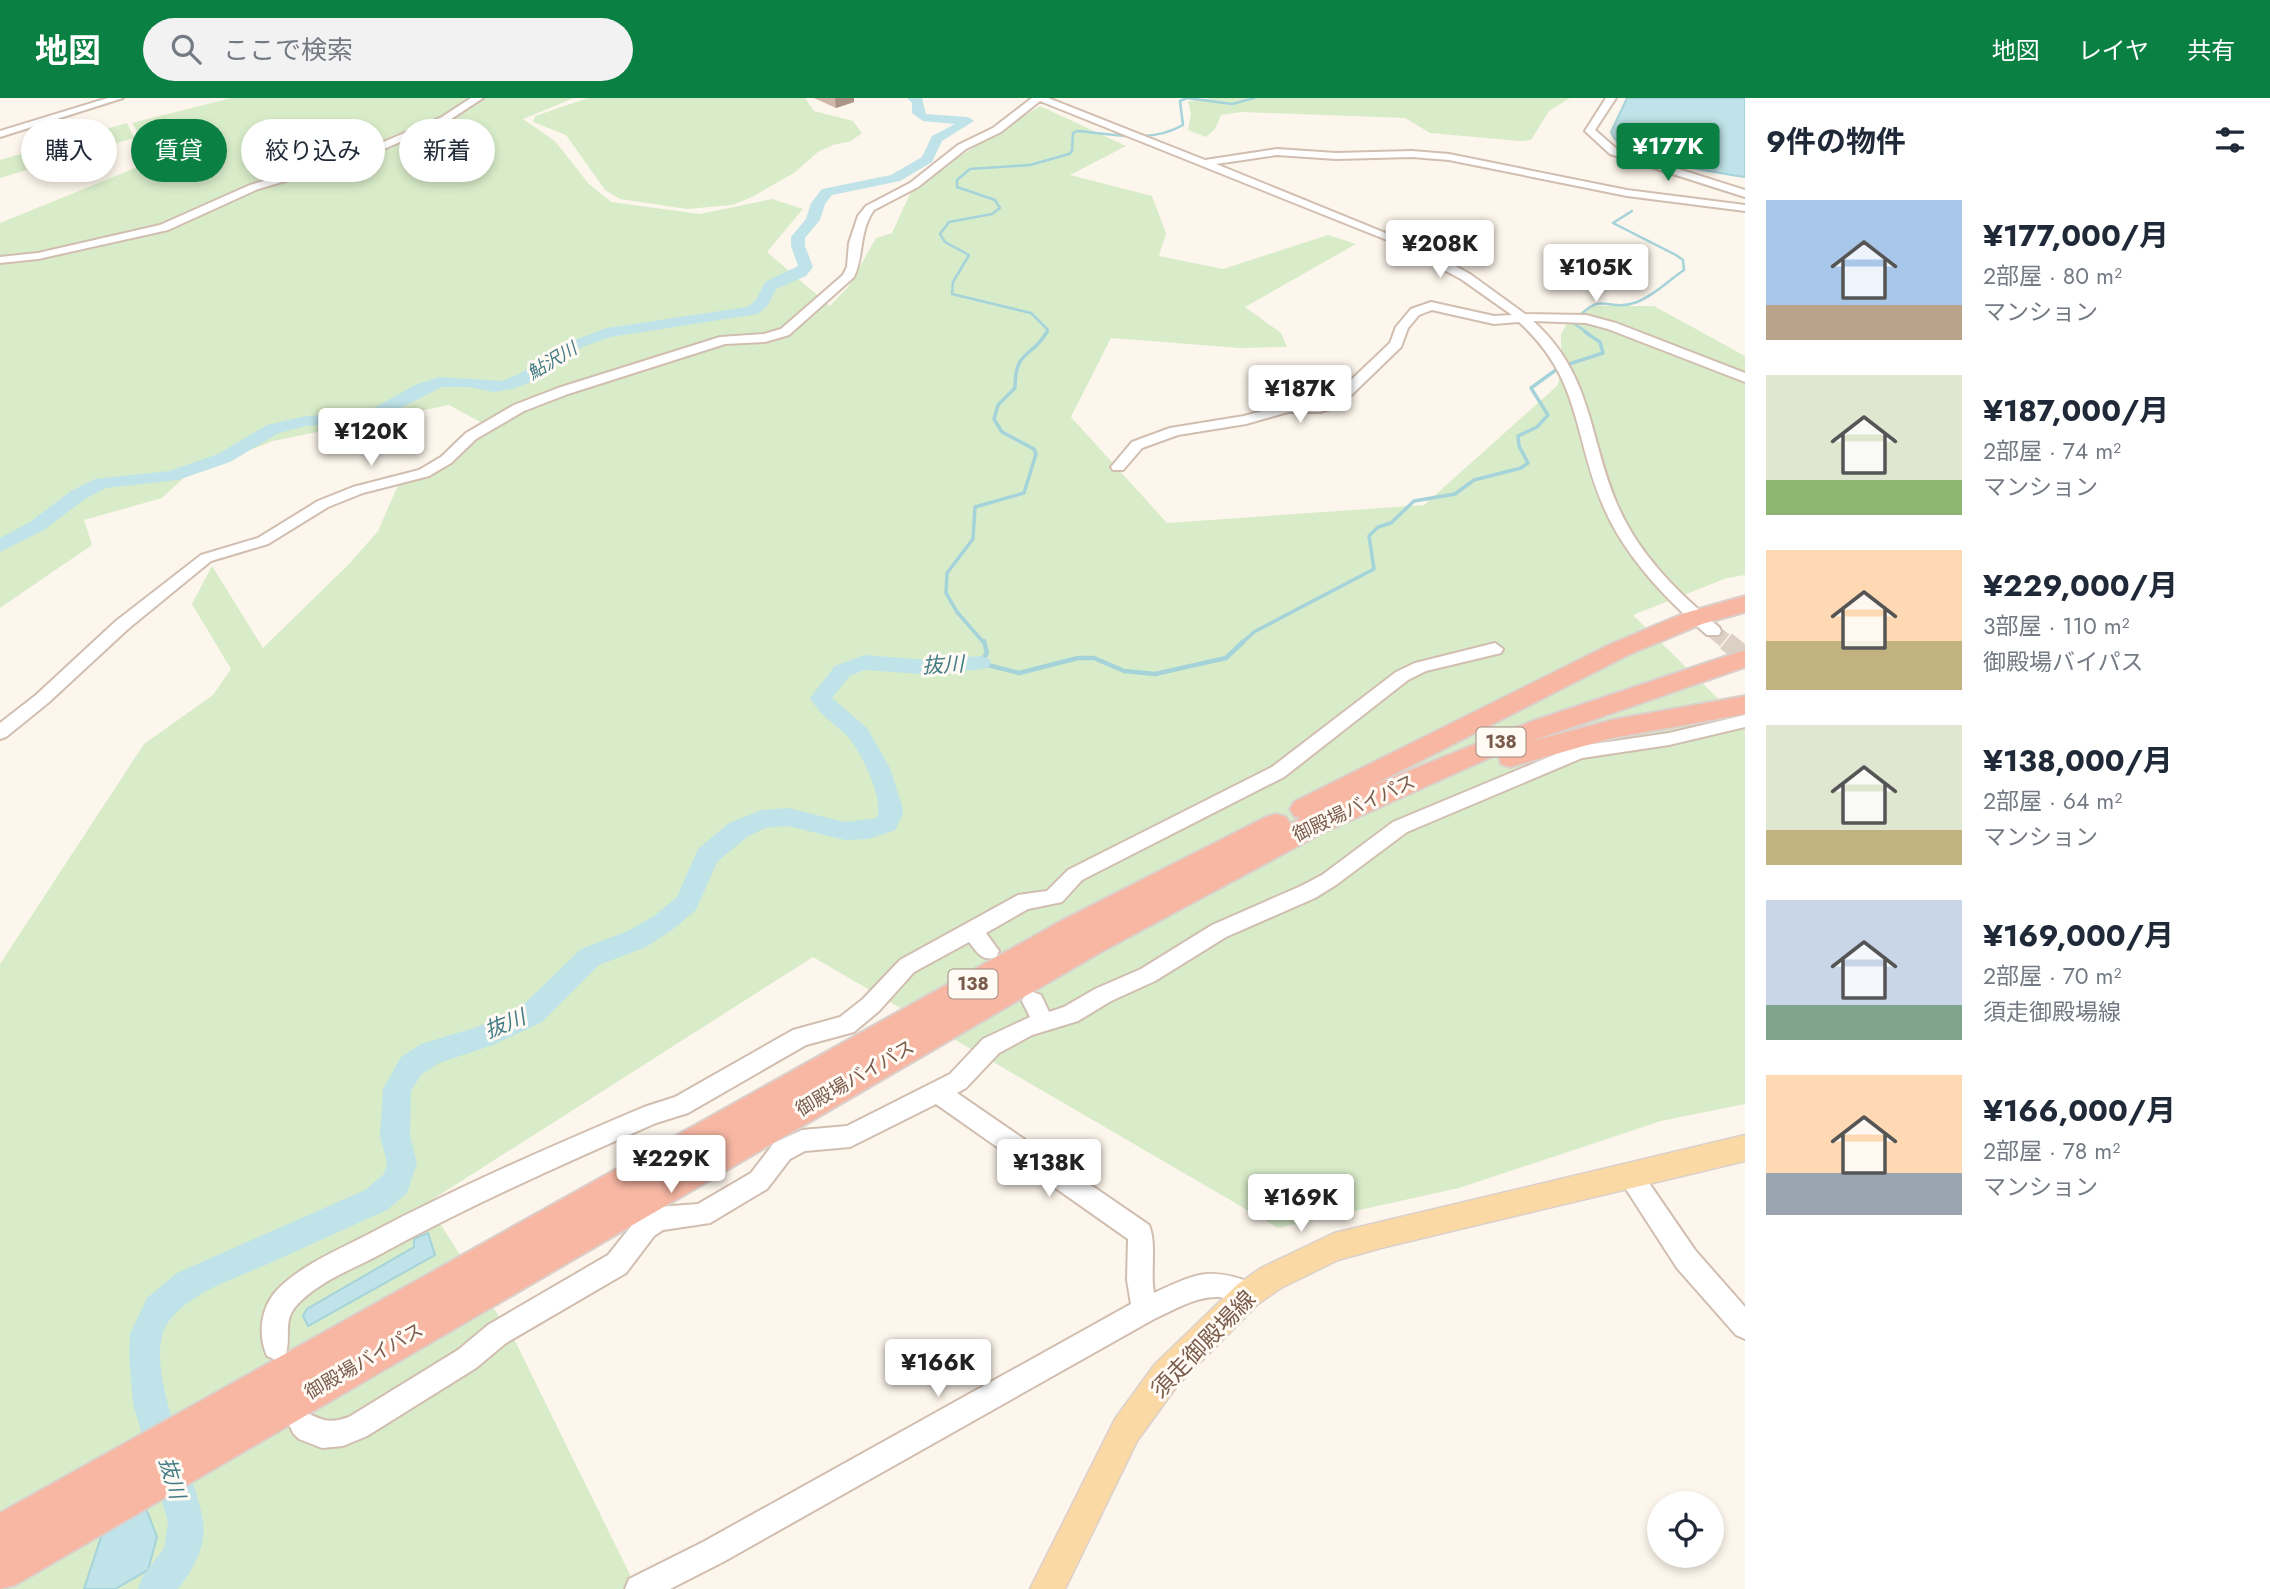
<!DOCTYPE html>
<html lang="ja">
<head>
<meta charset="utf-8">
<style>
  :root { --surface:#fff; --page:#f2f2f3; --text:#1f2937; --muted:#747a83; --accent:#0b8043 }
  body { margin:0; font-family:Jost,"Noto Sans JP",sans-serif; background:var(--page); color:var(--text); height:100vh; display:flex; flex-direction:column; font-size:26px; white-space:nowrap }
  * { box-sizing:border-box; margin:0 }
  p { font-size:23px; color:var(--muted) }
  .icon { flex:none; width:38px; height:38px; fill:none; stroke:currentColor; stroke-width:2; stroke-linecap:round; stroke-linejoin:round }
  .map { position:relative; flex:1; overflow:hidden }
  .details { display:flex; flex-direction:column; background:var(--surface); width:525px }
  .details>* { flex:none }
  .banner { position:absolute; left:21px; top:21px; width:665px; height:63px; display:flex; gap:14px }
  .controls { position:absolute; left:1647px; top:1393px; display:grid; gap:14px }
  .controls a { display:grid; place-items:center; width:77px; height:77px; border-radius:50%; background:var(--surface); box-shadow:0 4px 10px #0003; font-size:35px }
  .price { position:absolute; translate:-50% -60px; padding:0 16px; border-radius:7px; background:#fff; color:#222; font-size:23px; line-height:46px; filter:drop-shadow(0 2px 4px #0008) }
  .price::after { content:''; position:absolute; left:50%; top:42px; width:21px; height:16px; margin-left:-10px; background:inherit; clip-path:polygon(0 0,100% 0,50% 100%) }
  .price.current { background:var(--accent); color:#fff }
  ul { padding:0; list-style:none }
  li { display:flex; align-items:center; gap:21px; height:175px; padding:0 21px }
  li span { display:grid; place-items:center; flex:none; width:196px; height:140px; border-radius:0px; color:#555 }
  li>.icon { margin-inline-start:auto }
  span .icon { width:84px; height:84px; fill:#fffc; stroke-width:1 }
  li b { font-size:30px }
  h2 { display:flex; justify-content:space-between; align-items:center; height:84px; padding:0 21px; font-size:30px }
  .pill { padding:0 24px; border-radius:32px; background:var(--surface); box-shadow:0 4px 10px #0003; font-size:24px; line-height:63px }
  .pill.current { background:var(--accent); color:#fff }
  header { display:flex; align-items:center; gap:42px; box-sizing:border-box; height:98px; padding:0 35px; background:var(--accent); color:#fff }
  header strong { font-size:33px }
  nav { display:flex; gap:38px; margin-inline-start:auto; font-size:24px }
  .search { width:490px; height:63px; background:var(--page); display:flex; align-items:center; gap:18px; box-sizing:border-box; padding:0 24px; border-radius:38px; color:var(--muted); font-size:26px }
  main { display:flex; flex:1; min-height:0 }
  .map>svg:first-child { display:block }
</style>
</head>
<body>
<header>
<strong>地図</strong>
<div class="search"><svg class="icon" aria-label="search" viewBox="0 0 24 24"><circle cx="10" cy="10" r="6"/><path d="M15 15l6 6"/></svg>ここで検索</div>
<nav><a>地図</a><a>レイヤ</a><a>共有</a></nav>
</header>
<main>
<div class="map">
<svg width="1745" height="1491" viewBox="0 0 1745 1491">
  <rect width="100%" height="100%" fill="#fdf6ec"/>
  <!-- green -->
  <g fill="#d8ecc9">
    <polygon points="231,0 574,0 523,21 555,43 588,85 611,104 700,116 772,101 803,111 767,154 830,208 849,188 876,140 892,135 914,87 1040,8 1126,48 1070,77 1152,98 1166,135 1159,158 1223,171 1328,137 1356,146 1245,209 1281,235 1287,249 1240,250 1111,240 1071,319 1167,425 1424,407 1558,287 1561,265 1561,236 1571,219 1593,208 1654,208 1745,258 1745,477 1727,480 1633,517 1745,627 1745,1006 1661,1023 1459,1090 1278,1130 813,859 427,1105 516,1245 637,1491 0,1491 0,866 144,646 213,597 231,571 192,506 212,468 263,550 349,466 378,433 399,385 493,331 449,307 273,343 188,376 162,400 84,422 92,447 0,510 0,125 182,51 157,39 139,37 132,25"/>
    <polygon points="588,0 805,0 814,13 853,23 862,35 851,43 833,47 818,54 794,75 752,99 732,107 687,111 620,101 605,92 566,37 533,24 535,18"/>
    <polygon points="1213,0 1570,0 1549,13 1531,42 1520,43 1430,35 1405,20 1241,14 1221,17 1215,31 1206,39 1188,32 1191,16 1188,3"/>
    <polygon points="127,25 134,40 0,80 0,62"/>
  </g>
  <!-- water -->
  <g fill="#bfe3e8" stroke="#a5d3da" stroke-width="2">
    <path d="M1627,0H1745V79C1716,74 1620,63 1611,34Z"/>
    <polygon points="428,1135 435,1157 308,1228 303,1218 307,1211 414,1149 414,1141"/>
    <polygon points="133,1377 157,1439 148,1472 115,1491 84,1491 101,1439 99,1396"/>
  </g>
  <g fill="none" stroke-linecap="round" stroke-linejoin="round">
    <!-- stream-far2 -->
    <g stroke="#a5d3da" stroke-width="2.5">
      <path d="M1046,235L1048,232L1031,215L952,196L953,184L969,157L945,144L940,136L949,124L992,116L1000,110L995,102L957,89V82L970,71L1030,67L1069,56L1072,53L1073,35L1077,33C1113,36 1150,46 1183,27L1180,3L1187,0L1232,6L1254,0"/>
      <path d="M1588,235L1573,225C1603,189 1605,216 1637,204C1655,197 1669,182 1684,172L1683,162L1676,157L1613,125L1632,113"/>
    </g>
    <!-- stream-far1 -->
    <g stroke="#a5d3da" stroke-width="3.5">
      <path d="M984,545L957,514L946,495L947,475L973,441L975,409L1024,395L1036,356L1034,351L1002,334L994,321L998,307L1015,290C1015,251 1031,261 1047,234"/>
      <polyline points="1242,545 1254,534 1374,471 1369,438 1378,429 1391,425 1414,403 1455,396 1474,382 1521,370 1528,365 1519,348 1518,338 1537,329 1548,317 1531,290 1560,269 1603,255 1600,244 1585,234"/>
    </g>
    <!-- stream -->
    <polyline stroke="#a5d3da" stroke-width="4.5" points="984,543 987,555 980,565 1019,575 1078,560 1094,560 1124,573 1155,576 1226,560 1244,543"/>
    <!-- river -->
    <g fill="#bfe3e8" fill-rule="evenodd">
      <polygon points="907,0 922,0 926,16 968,19 974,23 942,43 932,64 900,83 832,97 825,106 820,122 805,140 805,148 813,169 806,178 776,191 768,207 758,216 610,239 575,252 531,284 512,291 494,294 468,289 442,289 374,324 306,328 279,335 230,364 178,382 106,390 85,401 44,432 0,454 0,440 30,424 71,393 95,381 169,373 218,356 267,327 306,318 365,315 417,286 440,279 502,283 519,276 563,246 607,230 747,209 756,202 765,184 798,168 791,148 791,139 806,121 811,105 822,91 891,77 922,59 932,38 955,26 923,23 912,15 912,5"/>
      <path d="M864,557L928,562L980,558L988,560L991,565L988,570L935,577L864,572L850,578L832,600L867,630L890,670L902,708L903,716L895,732L869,741L845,742L788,728L765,730L747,739L717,764L696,812L672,832L646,849L599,867L542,924L493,947L439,965L421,977L411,993L410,1038L417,1065L407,1095L387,1112C348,1130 309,1147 270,1165C237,1180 192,1193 169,1223C138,1264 197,1377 203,1423C207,1448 193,1472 178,1491H138L143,1478L164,1450L168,1424L133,1306L129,1258L130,1236L147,1200L177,1175L365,1092L384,1076L387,1065L380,1038L383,991L401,959L421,946L477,929L522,908L581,851L628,833L654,818L677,799L698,751L729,725L762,712L788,710L845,724L877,720C884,700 861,654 848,639C834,624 821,619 810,600L835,568Z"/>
    </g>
    <!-- minor-tunnel-far1 -->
    <polyline stroke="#dcd0c4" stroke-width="15" stroke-dasharray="15 7" stroke-linecap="butt" points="1713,533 1728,545"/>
    <!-- minor-tunnel -->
    <polyline stroke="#dcd0c4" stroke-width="19" stroke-dasharray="19 10" stroke-linecap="butt" points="1726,543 1745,558"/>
    <defs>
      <g id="minor">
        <polygon points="108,0 123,0 0,39 0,33"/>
        <polygon points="471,0 483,0 448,23 361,61 258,91 168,132 38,161 0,165 0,159 38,155 160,127 250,87 353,57 442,19"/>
        <path d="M1032,0H1048L1205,62L1277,51L1336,55L1412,53L1449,56L1627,92L1745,107V113L1627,98L1449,62L1412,59L1336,61L1277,57L1216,66L1420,149L1470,176L1525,216L1586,217L1616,225L1745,275V284L1608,231L1586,225L1533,223C1593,277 1588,338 1617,406C1638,456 1678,495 1719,529L1721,533L1719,537H1707C1665,500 1623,457 1602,405C1573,335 1581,280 1519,224L1494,226L1432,212L1419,217L1408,230L1401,249L1340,308L1320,314H1288L1246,326L1178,337L1142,350L1123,372H1113L1111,369L1132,344L1170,330L1244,318L1287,306H1319L1330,302L1390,245L1396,229L1411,211L1431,204L1494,218L1512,217L1461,181L1387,142L1040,3L1001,34L966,51L918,89L874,112C859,132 864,158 854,179L789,237L765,244L725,246L568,296L524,313L476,341L451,365L429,378L363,395L328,409L268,446L211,463L128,531L48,605L6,639L0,641V625L36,597L116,523L201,457L258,440L318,403L353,389L419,372L441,359L466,335L514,307L558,290L720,239L764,236L781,231L843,177L847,169L849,145L858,118L866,108L910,85L958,47L993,30Z"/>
        <polygon points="1606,0 1616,0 1595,32 1618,52 1745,92 1745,99 1610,56 1585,33"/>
        <path d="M1495,545L1503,551L1501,555L1426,573L1408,582L1284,679L1082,782L1062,804L1028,811L986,835L999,853L996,859C982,864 977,854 969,844L914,874L879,913L854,934L806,947L688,1015L656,1025C561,1067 468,1108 377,1158C350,1172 316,1185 296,1208C282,1224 292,1241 285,1258L276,1262L267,1258C257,1235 261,1207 280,1189C304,1166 338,1152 367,1137C457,1089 550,1049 644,1009L675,999L793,932L840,919L863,901L900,862L1018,797L1047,793L1068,772L1272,669L1396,574L1415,565Z"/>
        <path d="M1745,617V629L1669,647L1582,660L1407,734L1336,787L1315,800L1226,839L1155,883L1111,903L1078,923L1032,937L999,955L966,990L957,995L1149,1127C1157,1147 1150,1173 1154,1195C1197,1175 1211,1168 1257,1187L1261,1196L1257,1205C1242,1211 1233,1201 1219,1199C1196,1198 1174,1212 1154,1221L723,1464L670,1491H625L629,1481L703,1444L1131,1206L1127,1182L1128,1141L936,1006L850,1049L805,1053L790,1061L767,1091L710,1125L663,1132L654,1138L626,1175L506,1245L476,1270L367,1338L343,1348L322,1350L299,1341L293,1335L289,1326L293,1317L302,1313C322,1321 326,1327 349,1319L458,1252L488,1227L608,1157L636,1122L650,1113L659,1109L698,1106L751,1075L774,1045L802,1032L847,1028L950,976L983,941L1030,919L1022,903L1025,897L1033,894L1041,897L1049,914L1064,909L1095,891L1141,871L1212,827L1301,788L1322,777L1393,724L1573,649L1669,635Z"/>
        <polygon points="1630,1066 1638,1069 1695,1152 1745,1209 1745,1241 1736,1237 1677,1170 1622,1085 1618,1077 1622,1069"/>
      </g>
      <polygon id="major" points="1745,1037 1745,1063 1385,1149 1338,1162 1281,1190 1258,1206 1177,1288 1137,1343 1065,1491 1030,1491 1115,1321 1155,1266 1238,1186 1261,1170 1334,1135"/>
      <polygon id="highway" points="1745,498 1745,514 1702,526 1628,557 1369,689 1533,623 1745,552 1745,569 1529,644 1612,622 1745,598 1745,616 1612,640 1510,669 1501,666 1498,656 1322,735 1101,854 15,1487 0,1491 0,1415 1063,822 1266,719 1276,716 1286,719 1290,726 1301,720 1294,718 1290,711 1294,704 1611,546 1685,515"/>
    </defs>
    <!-- minor casing -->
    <use href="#minor" stroke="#d1beb0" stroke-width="4"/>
    <!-- major casing -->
    <use href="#major" stroke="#dad1cd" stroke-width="3"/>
    <!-- highway casing -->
    <use href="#highway" stroke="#dad1cd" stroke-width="4"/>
    <!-- minor -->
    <use href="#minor" fill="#fff" fill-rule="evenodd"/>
    <!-- major -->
    <use href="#major" fill="#fbd9a5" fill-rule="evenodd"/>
    <!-- highway -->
    <use href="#highway" fill="#f7b7a3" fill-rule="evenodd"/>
  </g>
  <!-- wall -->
  <polygon fill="#d1b7a8" points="814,0 854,0 854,4 836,10"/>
  <!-- shaded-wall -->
  <polygon fill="#aa9588" points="835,0 854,0 854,4 836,10"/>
  <g text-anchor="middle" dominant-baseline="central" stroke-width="6" stroke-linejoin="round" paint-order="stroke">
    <!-- far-water labels -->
    <g font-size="18" font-style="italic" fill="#437c86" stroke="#fffaf3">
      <text transform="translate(552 263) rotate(-31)">鮎沢川</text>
    </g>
    <!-- shield labels -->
    <g fill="#fffaf3" stroke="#a28b7f" stroke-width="2">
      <rect x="1476.5" y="629.5" width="49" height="29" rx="5"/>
      <rect x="948.5" y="871.5" width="49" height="29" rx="5"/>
    </g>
    <g font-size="18" font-weight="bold" fill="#7a5c4d">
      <text x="1501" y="644">138</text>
      <text x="973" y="886">138</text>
    </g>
    <!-- street labels -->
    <g font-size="19" fill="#7a5c4d" stroke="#fffaf3">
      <text transform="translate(1354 710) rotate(-25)">御殿場バイパス</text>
      <text transform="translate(855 980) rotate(-30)">御殿場バイパス</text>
      <text transform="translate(364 1263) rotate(-30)">御殿場バイパス</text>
    </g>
    <!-- water labels -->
    <g font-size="21" font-style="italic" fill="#437c86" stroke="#fffaf3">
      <text transform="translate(943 567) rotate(-3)">抜川</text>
      <text transform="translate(505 926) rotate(-22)">抜川</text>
      <text transform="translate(172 1380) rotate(73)">抜川</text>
    </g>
    <!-- near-street labels -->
    <g font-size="23" fill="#7a5c4d" stroke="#fffaf3">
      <text transform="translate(1203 1246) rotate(-46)">須走御殿場線</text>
    </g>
  </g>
</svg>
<div class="controls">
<a><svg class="icon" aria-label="locate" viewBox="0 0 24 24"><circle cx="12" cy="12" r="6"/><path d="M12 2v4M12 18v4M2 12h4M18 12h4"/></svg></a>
</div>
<b class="price current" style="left:1668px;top:85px">¥177K</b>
<b class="price" style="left:1440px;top:182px">¥208K</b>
<b class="price" style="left:1596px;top:206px">¥105K</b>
<b class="price" style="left:1300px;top:327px">¥187K</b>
<b class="price" style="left:371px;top:370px">¥120K</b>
<b class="price" style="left:671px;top:1097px">¥229K</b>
<b class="price" style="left:1049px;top:1101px">¥138K</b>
<b class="price" style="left:1301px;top:1136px">¥169K</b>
<b class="price" style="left:938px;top:1301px">¥166K</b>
<div class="banner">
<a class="pill">購入</a>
<a class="pill current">賃貸</a>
<a class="pill">絞り込み</a>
<a class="pill">新着</a>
</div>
</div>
<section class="details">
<h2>9件の物件<svg class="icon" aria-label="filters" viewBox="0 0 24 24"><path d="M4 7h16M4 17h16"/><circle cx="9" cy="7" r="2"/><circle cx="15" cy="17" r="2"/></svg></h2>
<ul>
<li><span style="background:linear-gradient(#a9c7e8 75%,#b9a48a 0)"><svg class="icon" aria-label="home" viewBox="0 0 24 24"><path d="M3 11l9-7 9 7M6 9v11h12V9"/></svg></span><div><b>¥177,000/月</b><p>2部屋 · 80 m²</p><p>マンション</p></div></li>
<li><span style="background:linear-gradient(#dfe7d0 75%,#8fb573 0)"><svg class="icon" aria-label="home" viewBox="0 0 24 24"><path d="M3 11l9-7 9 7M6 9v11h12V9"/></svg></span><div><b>¥187,000/月</b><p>2部屋 · 74 m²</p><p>マンション</p></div></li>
<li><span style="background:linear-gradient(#ffd9b3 65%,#c2b280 0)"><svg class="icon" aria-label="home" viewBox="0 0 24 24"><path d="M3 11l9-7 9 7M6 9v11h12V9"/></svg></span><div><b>¥229,000/月</b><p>3部屋 · 110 m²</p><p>御殿場バイパス</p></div></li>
<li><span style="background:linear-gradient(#dfe7d0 75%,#c2b280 0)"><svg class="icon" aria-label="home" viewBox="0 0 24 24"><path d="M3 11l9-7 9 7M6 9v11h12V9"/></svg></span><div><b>¥138,000/月</b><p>2部屋 · 64 m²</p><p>マンション</p></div></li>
<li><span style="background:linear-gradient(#c9d6e8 75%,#7fa58c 0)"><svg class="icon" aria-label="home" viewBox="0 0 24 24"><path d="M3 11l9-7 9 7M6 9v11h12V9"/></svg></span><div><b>¥169,000/月</b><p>2部屋 · 70 m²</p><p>須走御殿場線</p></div></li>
<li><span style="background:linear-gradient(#ffd9b3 70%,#9aa5b1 0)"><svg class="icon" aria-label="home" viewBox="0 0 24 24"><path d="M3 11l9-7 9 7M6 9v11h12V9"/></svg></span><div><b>¥166,000/月</b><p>2部屋 · 78 m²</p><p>マンション</p></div></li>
</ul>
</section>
</main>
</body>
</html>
